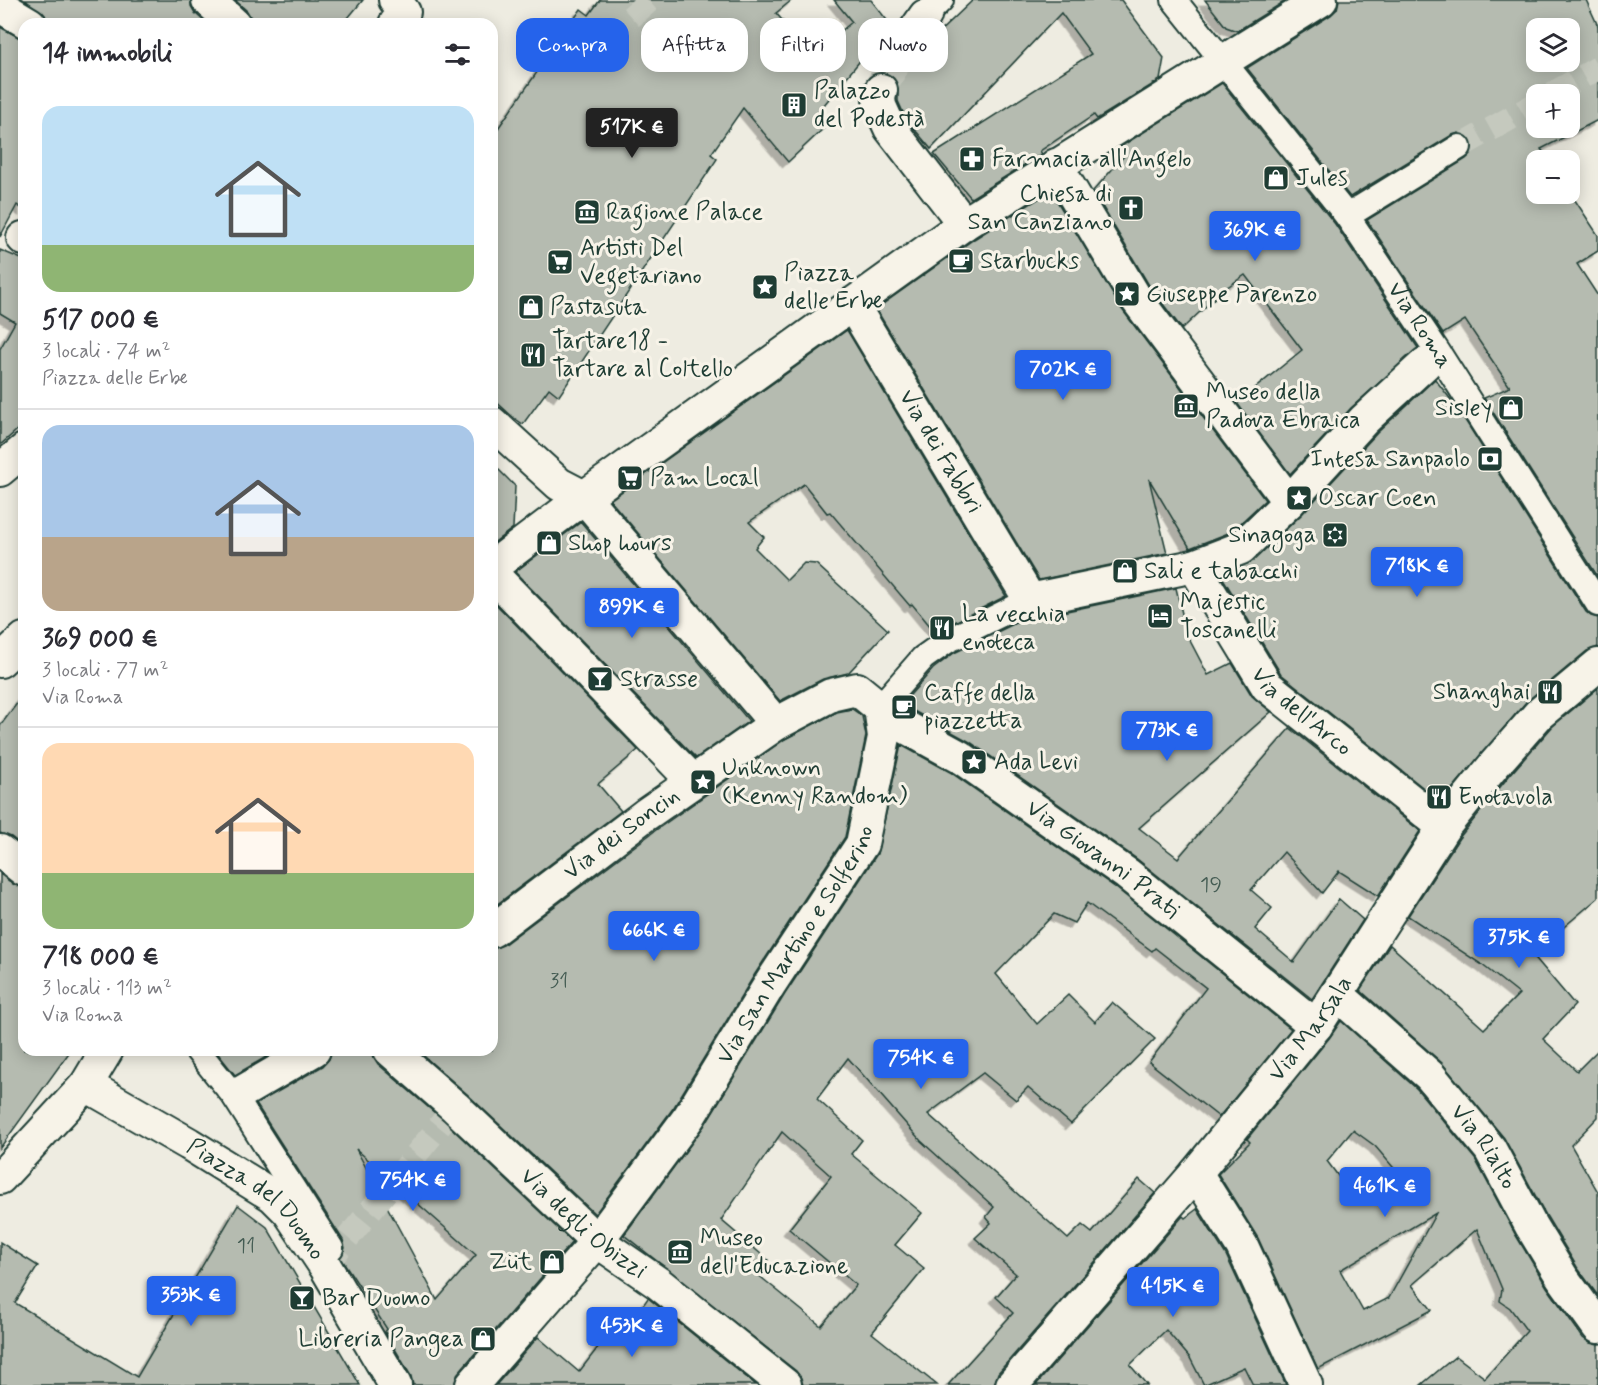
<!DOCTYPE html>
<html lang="it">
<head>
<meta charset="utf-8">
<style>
  :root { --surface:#fff; --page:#f2f2f3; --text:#2b2b33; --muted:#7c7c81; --line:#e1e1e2; --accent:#2563eb }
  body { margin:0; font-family:Mynerve,sans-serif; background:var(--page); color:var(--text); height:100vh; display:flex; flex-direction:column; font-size:22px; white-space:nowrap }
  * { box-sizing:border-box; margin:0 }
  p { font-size:20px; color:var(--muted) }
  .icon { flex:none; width:33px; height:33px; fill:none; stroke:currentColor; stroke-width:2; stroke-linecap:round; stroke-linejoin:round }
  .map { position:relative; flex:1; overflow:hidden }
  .panel { position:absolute; left:18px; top:18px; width:480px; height:1038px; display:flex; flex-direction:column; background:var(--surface); border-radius:18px; box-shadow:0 3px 15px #0003 }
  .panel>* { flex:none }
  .top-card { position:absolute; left:516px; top:18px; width:570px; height:54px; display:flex; gap:12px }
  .fabs { position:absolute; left:1526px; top:18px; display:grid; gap:12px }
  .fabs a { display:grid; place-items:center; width:54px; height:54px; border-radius:12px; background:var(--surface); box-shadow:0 3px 15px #0003; font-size:30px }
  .price { position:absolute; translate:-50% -51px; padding:0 14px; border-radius:6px; background:var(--accent); color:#fff; font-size:20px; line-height:39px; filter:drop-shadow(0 2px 3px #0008) }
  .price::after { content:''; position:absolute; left:50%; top:36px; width:18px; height:14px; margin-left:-9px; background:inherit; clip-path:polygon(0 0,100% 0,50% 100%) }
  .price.on { background:#222; color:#fff }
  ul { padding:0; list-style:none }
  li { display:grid; align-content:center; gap:12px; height:318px; padding:0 24px }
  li+li { border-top:2px solid var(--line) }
  li span { display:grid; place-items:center; height:186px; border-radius:18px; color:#555 }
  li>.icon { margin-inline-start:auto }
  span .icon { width:108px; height:108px; fill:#fffc; stroke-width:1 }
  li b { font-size:26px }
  h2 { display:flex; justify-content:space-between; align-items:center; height:72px; padding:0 24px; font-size:26px }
  .chip { padding:0 21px; border-radius:18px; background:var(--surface); box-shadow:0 3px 15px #0003; font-size:21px; line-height:54px }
  .chip.on { background:var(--accent); color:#fff }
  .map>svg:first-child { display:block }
</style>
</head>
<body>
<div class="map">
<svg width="1598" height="1385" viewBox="0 0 1598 1385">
  <defs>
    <filter id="shadow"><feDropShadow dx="-5.5" dy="5.5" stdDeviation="0" flood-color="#0004"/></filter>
  </defs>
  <rect width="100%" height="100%" fill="#eeece1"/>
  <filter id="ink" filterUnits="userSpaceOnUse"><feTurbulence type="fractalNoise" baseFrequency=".0167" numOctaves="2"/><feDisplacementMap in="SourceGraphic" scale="12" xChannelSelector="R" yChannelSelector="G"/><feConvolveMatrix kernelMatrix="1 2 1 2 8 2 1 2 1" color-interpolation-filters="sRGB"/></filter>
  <g filter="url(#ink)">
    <!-- building -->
    <g fill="#b5bbb0" stroke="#1f3d34" stroke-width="1.5" fill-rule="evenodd" filter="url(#shadow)">
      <polygon points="25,0 191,0 191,6 195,13 207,24 48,24 45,15"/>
      <polygon points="235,0 363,0 343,24 251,24 251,18 247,11"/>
      <polygon points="600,0 792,0 776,13 812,55 852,22 834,0 871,0 890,24 815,116 826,126 788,162 743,108 711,154 717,159 559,396 549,388 523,424 514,418 492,398 492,137 581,9 589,15"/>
      <polygon points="973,0 1121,0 1164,58 1160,80 1097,119 1094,115 1040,151 1042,154 971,198 934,154 1091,54 1061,13 931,149 906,119 898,101 898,85 893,77 911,59 921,53 929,42"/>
      <polygon points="1205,0 1287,0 1237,31 1226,27"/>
      <path d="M1339,0H1586L1598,26V120L1541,149L1549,160H1536V194H1569V191L1598,235V251L1577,264L1598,296V577L1484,398L1510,387L1465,320L1443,334L1367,220L1466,159L1471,154L1473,147L1471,139L1466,135L1459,133L1452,135L1350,197L1247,68L1331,15L1337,9ZM1536,28H1569V62H1536ZM1536,94H1569V128H1536Z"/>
      <polygon points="0,27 24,40 24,210 17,205 0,237"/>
      <polygon points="1222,83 1335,224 1418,348 1351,408 1290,474 1237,403 1302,350 1245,275 1223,290 1182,329 1150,287 1093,191 1125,155 1120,147"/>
      <polygon points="1051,191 1121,308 1265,500 1231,532 1190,548 1149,479 1167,553 1039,580 876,309 974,239"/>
      <polygon points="0,250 24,260 24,424 0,445 0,349 15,322 0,313"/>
      <polygon points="847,330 1006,596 935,632 912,604 910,606 830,512 827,513 804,484 749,522 764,537 755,548 787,580 804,563 816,564 888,630 848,673 823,679 780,701 610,500"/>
      <polygon points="1435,379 1458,409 1586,612 1591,616 1598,618 1598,647 1587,651 1526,702 1441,802 1281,674 1221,575 1253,561 1302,514 1377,433"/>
      <polygon points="492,463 515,486 513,528 492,544"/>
      <polygon points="581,522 749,721 696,758 515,572"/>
      <polygon points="1176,588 1187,635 1208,675 1232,663 1252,696 1271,712 1139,828 1178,858 1290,728 1420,831 1378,896 1339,871 1322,893 1284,852 1251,890 1272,908 1255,929 1294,962 1339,899 1363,920 1312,999 1137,859 970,742 910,709 903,703 933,669 954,653 1028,617 1034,618"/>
      <polygon points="492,600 638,750 598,784 621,811 492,908"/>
      <polygon points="1598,688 1598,898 1532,954 1575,1005 1543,1039 1577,1071 1598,1050 1598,1117 1571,1145 1598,1192 1598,1296 1577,1267 1547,1217 1504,1138 1442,1063 1360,990 1390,945 1484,1029 1519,994 1481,964 1408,916 1459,838 1509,776 1552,727"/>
      <polygon points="24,694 24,847 11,837 0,833 0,726"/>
      <polygon points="852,709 862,716 866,736 845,837 755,974 674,1107 595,1214 467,1094 417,1050 492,1050 492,949 503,945 656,830 785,739 837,712"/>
      <path d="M901,745L950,772L1116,888L1291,1029L1219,1117L1149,1062L1206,988L1155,948L1152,951L1087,903L1074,923L1054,914L996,974L1037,1024L1068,995L1095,1022L1112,1002L1155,1039L1071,1124L1028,1087L1016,1100L983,1073L928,1114L1068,1239L1082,1225L1092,1233L1139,1179L1155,1193L998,1373L994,1385H948L1013,1313L996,1297L1016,1274L975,1238L991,1223L986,1217L994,1207L921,1141L848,1058L817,1099L862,1140L851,1154L922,1213L895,1245L924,1269L872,1333L937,1385H803L801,1378L796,1371L624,1235L704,1126L785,994L877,854ZM782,1132L831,1176L789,1229L856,1285L821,1326L757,1274L768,1260L721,1220Z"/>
      <polygon points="0,874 13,884 24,888 24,1050 71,1050 0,1148"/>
      <path d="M1341,1021L1417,1089L1475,1159L1515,1234L1547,1287L1583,1338L1590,1343L1598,1345V1385H1421L1456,1356L1485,1378L1527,1331L1510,1308L1500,1301L1502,1289L1477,1229L1412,1285L1432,1310L1318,1369L1258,1238L1218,1174L1250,1142L1247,1139L1330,1037ZM1353,1130L1375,1146L1399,1174L1356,1200L1327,1161ZM1436,1213L1389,1298L1363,1311L1340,1270Z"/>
      <polygon points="215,1050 278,1050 235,1075"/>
      <path d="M332,1050H372L373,1056L378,1064L443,1120L572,1242L458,1373L454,1385H413L411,1376L385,1332L387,1329L341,1258L345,1248L343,1240L256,1104L323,1066L329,1059ZM356,1149L476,1255L437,1300L417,1262Z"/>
      <polygon points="238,1205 267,1227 360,1385 0,1385 0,1242 38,1266 15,1303 137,1377"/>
      <polygon points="1197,1209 1226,1255 1286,1385 1253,1385 1244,1367 1204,1385 1190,1358 1166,1330 1130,1365 1147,1385 1036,1385 1183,1216 1185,1218"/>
      <polygon points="648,1298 756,1385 496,1385 538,1337 579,1372 626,1311 634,1318"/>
    </g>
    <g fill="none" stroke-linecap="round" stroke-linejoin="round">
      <!-- pedestrian-tunnel -->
      <g stroke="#c5c9be" stroke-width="24" stroke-dasharray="24 12" stroke-linecap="butt">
        <polyline points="632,0 679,53"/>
        <polyline points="1552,94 1598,68"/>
        <polyline points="1459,147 1536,104"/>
        <polyline points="325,1266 455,1107"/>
      </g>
      <!-- minor-tunnel -->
      <polyline stroke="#c5c9be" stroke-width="32" stroke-dasharray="32 16" stroke-linecap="butt" points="881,90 884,81 907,42"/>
      <defs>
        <g id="pedestrian">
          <path id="s1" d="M1174,0L1347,216L1438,352L1598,604"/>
          <polyline points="925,16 941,0"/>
          <polyline points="1347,216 1459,147"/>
          <polyline points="880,707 923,658 947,641 1030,600"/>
          <polyline points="197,1050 234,1096 331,1248"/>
        </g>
        <g id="minor">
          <polyline points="208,0 234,24"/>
          <polyline points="0,6 30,24"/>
          <polyline points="395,24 404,12 395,0"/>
          <polyline points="907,42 925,16"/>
          <polyline points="881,90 879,98 880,106 890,128 964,224"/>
          <polyline points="1056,165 1135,297 1289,502"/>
          <polyline points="23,238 24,239"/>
          <path id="s2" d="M852,304L1030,600L1194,566L1241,548L1289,502L1364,420L1425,364"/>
          <polyline points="492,423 559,484 584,497 776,724"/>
          <polyline points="0,470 24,450"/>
          <path id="s3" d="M1194,566L1267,686L1444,827"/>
          <polyline points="492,567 584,497 964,224 1321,0"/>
          <polyline points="492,574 693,781"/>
          <polyline points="0,661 24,639"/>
          <polyline points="0,851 24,870"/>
          <path id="s4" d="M492,931L645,815L776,724L831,695L857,689L900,724L960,757L1127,874L1316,1026"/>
          <path id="s5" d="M1337,994L1430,1076L1490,1149L1531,1226L1562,1277L1598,1327"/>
          <path id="s6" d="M390,1050L455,1107L597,1241L658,1283L785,1385"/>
          <path id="s7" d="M86,1085L189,1144L273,1196L289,1212L325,1266L395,1385"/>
          <polyline points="242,1092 314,1050"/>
          <polyline points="1196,1173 1242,1246 1306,1385"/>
          <polyline points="0,1178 86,1085 107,1050"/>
          <path id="s8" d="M472,1385L597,1241L689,1117L770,984L862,844L884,737L880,707"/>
          <path id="s9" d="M1012,1385L1196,1173L1316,1026L1444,827L1495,764L1539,714L1598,665"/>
        </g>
      </defs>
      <!-- pedestrian casing -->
      <use href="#pedestrian" stroke="#1f3d34" stroke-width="28"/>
      <!-- minor casing -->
      <use href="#minor" stroke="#1f3d34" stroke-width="36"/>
      <!-- pedestrian -->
      <use href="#pedestrian" stroke="#f7f3e8" stroke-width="24"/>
      <!-- minor -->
      <use href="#minor" stroke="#f7f3e8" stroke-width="32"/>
    </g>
  </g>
  <!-- icons -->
  <defs>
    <symbol id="building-square" viewBox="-11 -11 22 22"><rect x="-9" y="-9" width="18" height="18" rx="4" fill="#1f3d34" stroke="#f7f3e8"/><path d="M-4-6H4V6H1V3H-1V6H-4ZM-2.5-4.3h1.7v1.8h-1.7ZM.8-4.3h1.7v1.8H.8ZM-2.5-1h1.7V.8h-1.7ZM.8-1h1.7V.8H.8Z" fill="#fff"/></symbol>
    <symbol id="pharmacy-square" viewBox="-11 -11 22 22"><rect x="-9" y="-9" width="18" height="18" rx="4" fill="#1f3d34" stroke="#f7f3e8"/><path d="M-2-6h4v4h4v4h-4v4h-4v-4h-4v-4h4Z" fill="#fff"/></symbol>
    <symbol id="shop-square" viewBox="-11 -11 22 22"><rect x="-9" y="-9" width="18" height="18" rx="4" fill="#1f3d34" stroke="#f7f3e8"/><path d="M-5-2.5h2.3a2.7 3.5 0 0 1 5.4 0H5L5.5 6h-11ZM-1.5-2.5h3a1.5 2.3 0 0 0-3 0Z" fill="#fff"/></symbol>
    <symbol id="church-square" viewBox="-11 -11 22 22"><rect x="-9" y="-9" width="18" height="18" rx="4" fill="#1f3d34" stroke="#f7f3e8"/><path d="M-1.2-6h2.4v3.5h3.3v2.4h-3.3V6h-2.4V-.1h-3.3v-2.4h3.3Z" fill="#fff"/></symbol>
    <symbol id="museum-square" viewBox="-11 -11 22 22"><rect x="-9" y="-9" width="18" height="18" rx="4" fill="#1f3d34" stroke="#f7f3e8"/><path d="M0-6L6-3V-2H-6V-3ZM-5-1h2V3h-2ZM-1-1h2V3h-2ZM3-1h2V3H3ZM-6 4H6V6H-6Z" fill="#fff"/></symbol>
    <symbol id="cafe-square" viewBox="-11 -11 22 22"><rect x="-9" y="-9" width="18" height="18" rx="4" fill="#1f3d34" stroke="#f7f3e8"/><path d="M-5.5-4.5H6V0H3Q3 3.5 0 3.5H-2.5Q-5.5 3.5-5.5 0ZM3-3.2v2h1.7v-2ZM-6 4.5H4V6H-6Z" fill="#fff"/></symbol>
    <symbol id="supermarket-square" viewBox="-11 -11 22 22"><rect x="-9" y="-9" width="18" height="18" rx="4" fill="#1f3d34" stroke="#f7f3e8"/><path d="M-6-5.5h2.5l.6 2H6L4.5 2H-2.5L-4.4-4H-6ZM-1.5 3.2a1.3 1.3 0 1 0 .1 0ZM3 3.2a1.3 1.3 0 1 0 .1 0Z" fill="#fff"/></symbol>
    <symbol id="sight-square" viewBox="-11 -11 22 22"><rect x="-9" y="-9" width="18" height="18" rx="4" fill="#1f3d34" stroke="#f7f3e8"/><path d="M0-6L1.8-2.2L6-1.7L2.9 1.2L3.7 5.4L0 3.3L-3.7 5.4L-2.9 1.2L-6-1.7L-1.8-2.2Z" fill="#fff"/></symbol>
    <symbol id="restaurant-square" viewBox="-11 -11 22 22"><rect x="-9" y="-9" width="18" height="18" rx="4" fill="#1f3d34" stroke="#f7f3e8"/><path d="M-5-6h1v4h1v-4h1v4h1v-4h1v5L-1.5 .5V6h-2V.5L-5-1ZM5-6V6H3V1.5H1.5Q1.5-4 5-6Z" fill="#fff"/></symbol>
    <symbol id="bank-square" viewBox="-11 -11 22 22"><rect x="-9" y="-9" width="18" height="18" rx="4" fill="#1f3d34" stroke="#f7f3e8"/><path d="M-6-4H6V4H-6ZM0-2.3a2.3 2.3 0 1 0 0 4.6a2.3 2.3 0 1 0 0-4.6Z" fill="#fff"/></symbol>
    <symbol id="synagogue-square" viewBox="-11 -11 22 22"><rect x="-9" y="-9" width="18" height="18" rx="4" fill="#1f3d34" stroke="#f7f3e8"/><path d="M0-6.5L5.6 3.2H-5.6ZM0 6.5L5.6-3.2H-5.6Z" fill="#fff"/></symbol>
    <symbol id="hotel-square" viewBox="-11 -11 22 22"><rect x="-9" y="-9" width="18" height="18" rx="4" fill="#1f3d34" stroke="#f7f3e8"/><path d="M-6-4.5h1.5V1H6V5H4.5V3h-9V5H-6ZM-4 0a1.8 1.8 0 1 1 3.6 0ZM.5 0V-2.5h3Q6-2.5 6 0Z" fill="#fff"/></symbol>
    <symbol id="bar-square" viewBox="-11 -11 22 22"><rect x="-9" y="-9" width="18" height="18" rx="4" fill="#1f3d34" stroke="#f7f3e8"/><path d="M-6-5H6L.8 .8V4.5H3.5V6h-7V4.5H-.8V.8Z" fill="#fff"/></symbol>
  </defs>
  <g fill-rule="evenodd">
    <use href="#building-square" x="779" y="90" width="30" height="30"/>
    <use href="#pharmacy-square" x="957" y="144" width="30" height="30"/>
    <use href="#shop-square" x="1261" y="163" width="30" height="30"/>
    <use href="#church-square" x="1116" y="193" width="30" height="30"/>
    <use href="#museum-square" x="572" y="197" width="30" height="30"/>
    <use href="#cafe-square" x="946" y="246" width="30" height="30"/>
    <use href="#supermarket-square" x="545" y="247" width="30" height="30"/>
    <use href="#sight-square" x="750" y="272" width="30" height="30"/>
    <use href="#sight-square" x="1112" y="279" width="30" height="30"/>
    <use href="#shop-square" x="516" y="292" width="30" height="30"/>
    <use href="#restaurant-square" x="518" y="340" width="30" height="30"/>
    <use href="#museum-square" x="1171" y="391" width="30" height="30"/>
    <use href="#shop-square" x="1496" y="393" width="30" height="30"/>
    <use href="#bank-square" x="1475" y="444" width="30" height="30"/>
    <use href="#supermarket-square" x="615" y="463" width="30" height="30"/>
    <use href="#sight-square" x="1284" y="483" width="30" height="30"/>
    <use href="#synagogue-square" x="1320" y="520" width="30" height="30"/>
    <use href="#shop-square" x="534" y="528" width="30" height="30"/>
    <use href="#shop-square" x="1110" y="556" width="30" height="30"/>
    <use href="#hotel-square" x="1145" y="601" width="30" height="30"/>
    <use href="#restaurant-square" x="927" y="613" width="30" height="30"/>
    <use href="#bar-square" x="585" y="664" width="30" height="30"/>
    <use href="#restaurant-square" x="1535" y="677" width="30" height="30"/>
    <use href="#cafe-square" x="889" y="692" width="30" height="30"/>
    <use href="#sight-square" x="959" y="747" width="30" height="30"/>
    <use href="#sight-square" x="688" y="767" width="30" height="30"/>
    <use href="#restaurant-square" x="1424" y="782" width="30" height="30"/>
    <use href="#museum-square" x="665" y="1237" width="30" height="30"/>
    <use href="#shop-square" x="537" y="1247" width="30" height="30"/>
    <use href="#bar-square" x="287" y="1283" width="30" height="30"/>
    <use href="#shop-square" x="468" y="1324" width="30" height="30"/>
  </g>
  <g text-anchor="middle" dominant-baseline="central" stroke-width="6" stroke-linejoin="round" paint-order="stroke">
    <!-- number labels -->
    <g font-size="21" fill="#445c53">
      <text x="1211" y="885">19</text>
      <text x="559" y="981">31</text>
      <text x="246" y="1246">11</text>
    </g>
    <!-- poi labels -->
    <g font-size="24" fill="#1f3d34" stroke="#f7f3e8" text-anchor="start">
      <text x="814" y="91">Palazzo<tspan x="814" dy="28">del Podestà</tspan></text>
      <text x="992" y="159">Farmacia all'Angelo</text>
      <text x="1296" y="178">Jules</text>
      <text x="1112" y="194" text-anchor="end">Chiesa di<tspan x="1112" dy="28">San Canziano</tspan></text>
      <text x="606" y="212">Ragione Palace</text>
      <text x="580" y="248">Artisti Del<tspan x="580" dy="28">Vegetariano</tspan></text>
      <text x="980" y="261">Starbucks</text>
      <text x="784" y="273">Piazza<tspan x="784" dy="28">delle Erbe</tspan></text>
      <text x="1146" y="294">Giuseppe Parenzo</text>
      <text x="550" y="307">Pastasuta</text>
      <text x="552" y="341">Tartare18 -<tspan x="552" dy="28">Tartare al Coltello</tspan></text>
      <text x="1206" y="392">Museo della<tspan x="1206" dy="28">Padova Ebraica</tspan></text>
      <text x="1492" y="408" text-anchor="end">Sisley</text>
      <text x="1470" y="459" text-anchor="end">Intesa Sanpaolo</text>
      <text x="650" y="478">Pam Local</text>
      <text x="1318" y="498">Oscar Coen</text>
      <text x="1316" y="535" text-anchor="end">Sinagoga</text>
      <text x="568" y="543">Shop hours</text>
      <text x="1144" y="571">Sali e tabacchi</text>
      <text x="1180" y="602">Majestic<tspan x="1180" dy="28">Toscanelli</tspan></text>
      <text x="962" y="614">La vecchia<tspan x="962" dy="28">enoteca</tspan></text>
      <text x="620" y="679">Strasse</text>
      <text x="1530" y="692" text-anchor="end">Shanghai</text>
      <text x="924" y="693">Caffe della<tspan x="924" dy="28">piazzetta</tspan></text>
      <text x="994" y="762">Ada Levi</text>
      <text x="722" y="768">Unknown<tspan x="722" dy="28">(Kenny Random)</tspan></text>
      <text x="1458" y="797">Enotavola</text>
      <text x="700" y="1238">Museo<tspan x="700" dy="28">dell'Educazione</tspan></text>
      <text x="532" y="1262" text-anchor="end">Züt</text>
      <text x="322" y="1298">Bar Duomo</text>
      <text x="464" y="1339" text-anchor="end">Libreria Pangea</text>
    </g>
    <!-- street labels -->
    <g font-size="24" fill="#1f3d34" stroke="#f7f3e8">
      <text stroke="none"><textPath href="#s1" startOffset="408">Via Roma</textPath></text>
      <text stroke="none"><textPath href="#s2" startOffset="172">Via dei Fabbri</textPath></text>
      <text stroke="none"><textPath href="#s3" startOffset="183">Via dell'Arco</textPath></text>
      <text stroke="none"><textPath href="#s4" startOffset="162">Via dei Soncin</textPath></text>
      <text stroke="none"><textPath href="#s4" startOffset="740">Via Giovanni Prati</textPath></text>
      <text stroke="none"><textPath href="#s8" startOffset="548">Via San Martino e Solferino</textPath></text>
      <text stroke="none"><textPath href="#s9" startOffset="465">Via Marsala</textPath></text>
      <text stroke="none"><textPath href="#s5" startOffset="213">Via Rialto</textPath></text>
      <text stroke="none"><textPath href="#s7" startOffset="207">Piazza del Duomo</textPath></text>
      <text stroke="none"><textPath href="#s6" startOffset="260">Via degli Obizzi</textPath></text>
    </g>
  </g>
</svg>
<div class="fabs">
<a><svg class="icon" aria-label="layers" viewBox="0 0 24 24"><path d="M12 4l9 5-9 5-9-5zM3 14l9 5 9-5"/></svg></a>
<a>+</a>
<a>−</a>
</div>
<b class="price on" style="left:632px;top:159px">517K €</b>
<b class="price" style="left:1255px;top:262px">369K €</b>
<b class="price" style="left:1063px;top:401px">702K €</b>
<b class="price" style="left:1417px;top:598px">718K €</b>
<b class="price" style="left:632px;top:639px">899K €</b>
<b class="price" style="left:1167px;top:762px">773K €</b>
<b class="price" style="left:654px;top:962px">666K €</b>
<b class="price" style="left:1519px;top:969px">375K €</b>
<b class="price" style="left:921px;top:1090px">754K €</b>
<b class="price" style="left:413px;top:1212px">754K €</b>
<b class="price" style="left:1385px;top:1218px">461K €</b>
<b class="price" style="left:1173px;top:1318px">415K €</b>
<b class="price" style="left:191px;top:1327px">353K €</b>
<b class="price" style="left:632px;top:1358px">453K €</b>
<div class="top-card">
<a class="chip on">Compra</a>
<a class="chip">Affitta</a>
<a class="chip">Filtri</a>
<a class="chip">Nuovo</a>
</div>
<section class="panel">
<h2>14 immobili<svg class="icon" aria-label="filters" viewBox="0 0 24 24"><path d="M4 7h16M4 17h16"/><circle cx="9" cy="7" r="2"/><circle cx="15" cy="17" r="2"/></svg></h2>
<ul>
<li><span style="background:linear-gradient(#bfe0f5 75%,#8fb573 0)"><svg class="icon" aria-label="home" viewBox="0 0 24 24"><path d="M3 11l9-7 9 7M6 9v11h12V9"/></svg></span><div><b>517 000 €</b><p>3 locali · 74 m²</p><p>Piazza delle Erbe</p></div></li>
<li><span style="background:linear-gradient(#a9c7e8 60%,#b9a48a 0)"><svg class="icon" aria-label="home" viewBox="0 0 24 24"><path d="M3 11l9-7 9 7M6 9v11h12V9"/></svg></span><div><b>369 000 €</b><p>3 locali · 77 m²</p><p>Via Roma</p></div></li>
<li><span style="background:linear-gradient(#ffd9b3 70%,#8fb573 0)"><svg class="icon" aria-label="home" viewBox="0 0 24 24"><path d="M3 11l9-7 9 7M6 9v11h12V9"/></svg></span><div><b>718 000 €</b><p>3 locali · 113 m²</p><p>Via Roma</p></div></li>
</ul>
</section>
</div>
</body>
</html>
